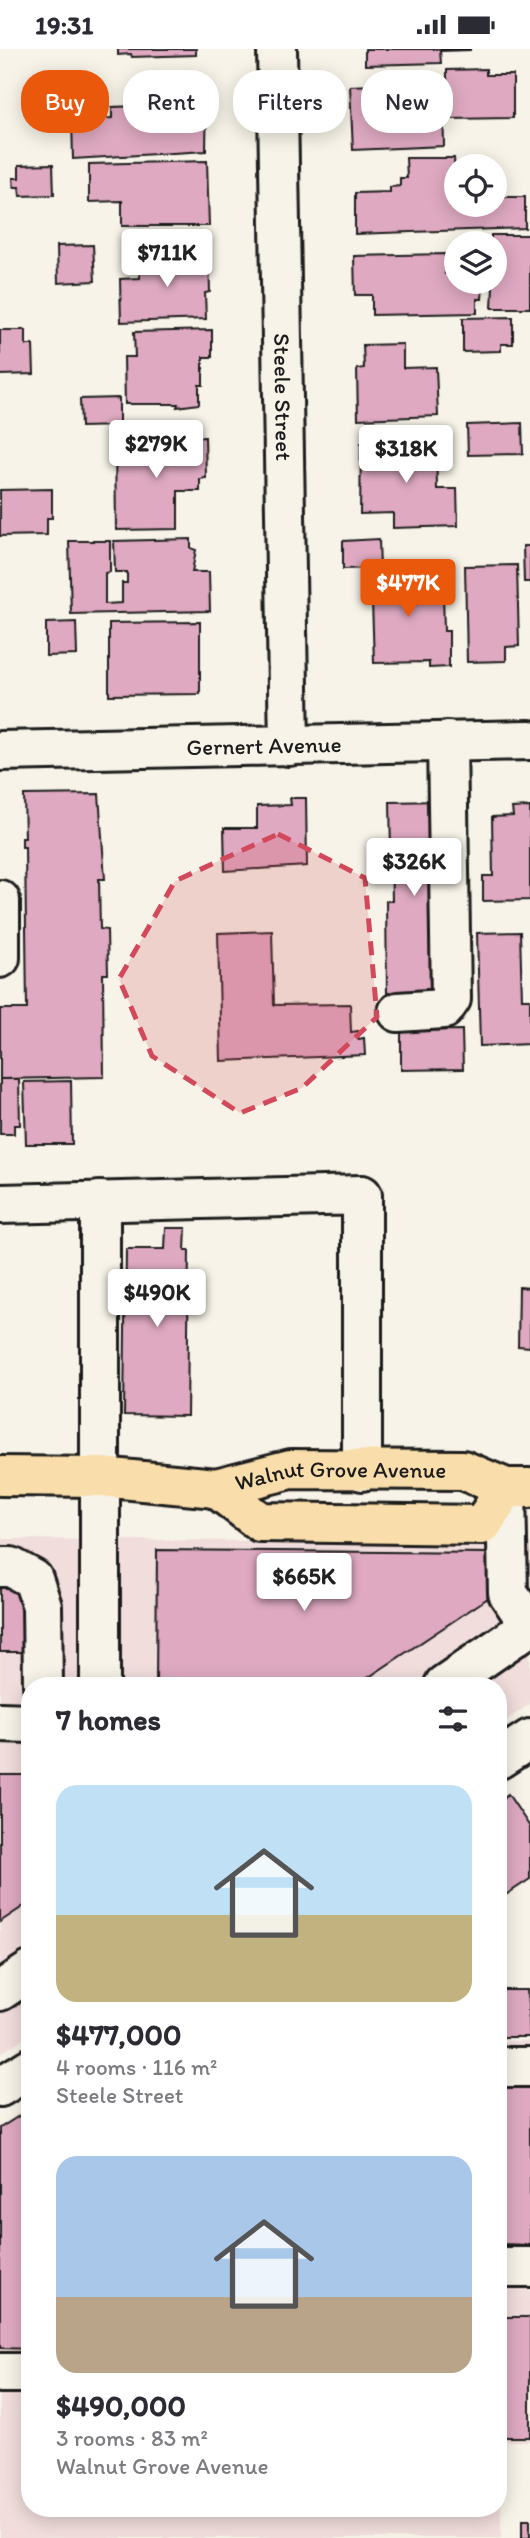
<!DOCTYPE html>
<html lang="en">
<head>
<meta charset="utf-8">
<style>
  :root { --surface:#fff; --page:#f7f7f7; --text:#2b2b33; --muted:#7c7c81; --accent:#ea580c }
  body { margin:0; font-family:Itim,sans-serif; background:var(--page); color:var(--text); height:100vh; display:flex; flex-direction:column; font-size:26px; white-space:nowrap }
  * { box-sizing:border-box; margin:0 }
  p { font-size:23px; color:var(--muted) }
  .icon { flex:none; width:38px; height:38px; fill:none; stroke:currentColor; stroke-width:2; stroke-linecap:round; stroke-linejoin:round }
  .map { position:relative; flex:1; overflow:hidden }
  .details { position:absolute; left:21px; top:1628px; width:486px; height:840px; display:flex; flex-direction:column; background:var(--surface); border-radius:28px; box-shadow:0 4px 18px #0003 }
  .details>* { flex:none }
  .banner { position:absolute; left:21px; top:21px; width:488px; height:63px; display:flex; gap:14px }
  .controls { position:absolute; left:444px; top:105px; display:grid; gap:14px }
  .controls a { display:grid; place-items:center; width:63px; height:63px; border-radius:50%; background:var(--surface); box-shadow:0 4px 18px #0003; font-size:35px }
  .price { position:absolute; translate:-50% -60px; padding:0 16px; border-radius:7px; background:#fff; color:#222; font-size:23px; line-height:46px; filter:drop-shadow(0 2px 4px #0008) }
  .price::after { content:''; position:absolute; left:50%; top:42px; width:21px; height:16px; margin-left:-10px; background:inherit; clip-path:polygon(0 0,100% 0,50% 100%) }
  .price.selected { background:var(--accent); color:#fff }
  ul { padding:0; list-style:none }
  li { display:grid; align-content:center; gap:14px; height:371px; padding:0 35px }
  li span { display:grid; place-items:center; height:217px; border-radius:21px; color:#555 }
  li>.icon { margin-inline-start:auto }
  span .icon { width:126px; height:126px; fill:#fffc; stroke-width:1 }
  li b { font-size:30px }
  h2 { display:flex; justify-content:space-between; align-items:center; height:84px; padding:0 35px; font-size:30px }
  .tag { padding:0 24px; border-radius:28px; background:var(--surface); box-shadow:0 4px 18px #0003; font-size:24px; line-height:63px }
  .tag.selected { background:var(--accent); color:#fff }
  .status { display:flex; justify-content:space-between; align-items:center; height:49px; padding:0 35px; background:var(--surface); direction:ltr }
  .status svg { height:19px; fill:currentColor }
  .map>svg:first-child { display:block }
</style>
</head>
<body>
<div class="status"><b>19:31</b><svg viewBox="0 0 49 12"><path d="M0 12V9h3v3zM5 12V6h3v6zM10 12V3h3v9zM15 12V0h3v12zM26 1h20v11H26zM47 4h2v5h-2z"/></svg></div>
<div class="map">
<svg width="530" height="2489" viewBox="0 0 530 2489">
  <rect width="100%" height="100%" fill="#f7f3e8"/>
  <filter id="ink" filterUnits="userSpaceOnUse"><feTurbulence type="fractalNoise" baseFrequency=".0143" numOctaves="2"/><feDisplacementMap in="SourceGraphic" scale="14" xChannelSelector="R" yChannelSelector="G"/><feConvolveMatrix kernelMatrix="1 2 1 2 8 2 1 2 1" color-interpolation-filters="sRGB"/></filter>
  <g filter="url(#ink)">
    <!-- built -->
    <g fill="#f0dddc">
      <polygon points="0,1490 530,1494 530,1655 499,1676 499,1636 30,1636 30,1985 0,2005"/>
      <polygon points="499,1992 530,1992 530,2392 501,2392 501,2489 0,2489 0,2077 30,2057 30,2459 499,2459"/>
    </g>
    <!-- building -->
    <g fill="#dea9c1" stroke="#1c1c1c" stroke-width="2">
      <polygon points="118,0 196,0 196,6 132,8 131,5 118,6"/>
      <polygon points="365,0 470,0 470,1 440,2 441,14 365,16"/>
      <polygon points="486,20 486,26 513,26 513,69 447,70 447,21"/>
      <polygon points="400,35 405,38 405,51 412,50 412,56 443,55 444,97 353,101 350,37"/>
      <polygon points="207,42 206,102 73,110 72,71 112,69 112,58 138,57 137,45"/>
      <polygon points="406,109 454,109 457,156 495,156 495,148 525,148 525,179 355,185 355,144 390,143 390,138 400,137 400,129 407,129"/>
      <polygon points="207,112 209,177 122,177 122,152 89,153 89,115"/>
      <polygon points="53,115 54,146 20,147 19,138 14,138 13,129 19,129 19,116"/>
      <polygon points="491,186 530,186 530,259 492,259 495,194 491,194"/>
      <polygon points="93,196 95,232 58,234 57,197"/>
      <polygon points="209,205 210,243 205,244 206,270 121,273 120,230 140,229 139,207"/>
      <polygon points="445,205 445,225 457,224 457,233 476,233 476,238 483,238 482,250 477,250 477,264 372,266 372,246 355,246 354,207"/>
      <polygon points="513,268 513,295 501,295 501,302 463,303 463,269"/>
      <polygon points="0,281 26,281 26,296 33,296 34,325 0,326"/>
      <polygon points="212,281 212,308 203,308 203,336 199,336 199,355 177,358 178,355 125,355 124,308 135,308 134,283"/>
      <polygon points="403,295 403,319 436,318 438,367 358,370 357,320 364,319 363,296"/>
      <polygon points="119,349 119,377 81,378 80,350"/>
      <polygon points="522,374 523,405 468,406 467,376"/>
      <polygon points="205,388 206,429 200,430 200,442 178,442 178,480 116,481 115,390"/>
      <polygon points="436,392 437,440 457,440 458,477 393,479 393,464 360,465 361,394"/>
      <polygon points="52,440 52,469 47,469 47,486 0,487 0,441"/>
      <polygon points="191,490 191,499 196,501 192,523 209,523 210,562 71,565 69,492 110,492 110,523 105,524 105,555 122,554 122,534 127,534 127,523 115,523 114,492"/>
      <polygon points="379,490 380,519 343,520 343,492"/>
      <polygon points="523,497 530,497 530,533 524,533"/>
      <polygon points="517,516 519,597 506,598 506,612 467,613 465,517"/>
      <polygon points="424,519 424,543 443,543 444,582 449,582 449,618 429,619 429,613 374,614 371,520"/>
      <polygon points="76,573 77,606 46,607 46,574"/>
      <polygon points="200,573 200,645 109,646 109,574"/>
      <polygon points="99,745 105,830 99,830 100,880 107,881 108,925 103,925 104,1028 0,1030 0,960 27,960 25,798 22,798 22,789 25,789 24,746"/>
      <polygon points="290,749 306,749 307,817 225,822 224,779 257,779 257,757 291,756"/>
      <polygon points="441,752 437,944 387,945 386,852 392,852 390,753"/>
      <polygon points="530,758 530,851 483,852 483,827 493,827 492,768 513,767 512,759"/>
      <polygon points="272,882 274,956 350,955 351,983 358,982 358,990 364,989 365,1006 221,1012 218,884"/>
      <polygon points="520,883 522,950 530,950 530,995 480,997 477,884"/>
      <polygon points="462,981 463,1020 401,1021 401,982"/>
      <polygon points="0,1030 19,1030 20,1076 14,1076 14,1085 0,1085"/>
      <polygon points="71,1032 72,1095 26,1095 24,1033"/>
      <polygon points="166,1179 186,1179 185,1201 189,1201 187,1367 124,1366 126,1200 165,1200"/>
      <polygon points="519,1238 530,1239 530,1298 518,1297"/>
      <polygon points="157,1501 491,1504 491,1547 357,1636 156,1636"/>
      <polygon points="0,1528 25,1528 23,1603 0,1603"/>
      <polygon points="0,1726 30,1726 30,1853 0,1873"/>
      <polygon points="508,1745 530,1778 530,1830 501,1849 499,1752"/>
      <polygon points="499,1941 527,1941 530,1988 499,1988"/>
      <polygon points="499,2038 530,2039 530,2196 499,2195"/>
      <polygon points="30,2060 30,2300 0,2299 0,2079"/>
      <rect x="499" y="2268" width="31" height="120"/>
      <rect x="522" y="2471" width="8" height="18"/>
    </g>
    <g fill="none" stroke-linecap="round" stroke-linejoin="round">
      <defs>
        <g id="minor">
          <path id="s1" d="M277,0L289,697"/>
          <path id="s2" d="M0,702L530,691"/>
          <polyline points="0,851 0,909"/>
          <polyline points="398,963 444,960 451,950 447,692"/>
          <polyline points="100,1152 100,1636"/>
          <polyline points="0,1155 362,1146 362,1422"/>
          <polyline points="506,1439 508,1544 530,1577"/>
          <polyline points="0,1518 11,1518 33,1530 42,1557 43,1636"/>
          <polyline points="444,1636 530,1577"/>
          <polyline points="0,1673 30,1674"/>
          <polyline points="499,1710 530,1690"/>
          <polyline points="0,1942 30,1922"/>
          <polyline points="499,2018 530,2018"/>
          <polyline points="0,2038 30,2019"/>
          <polyline points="499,2218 530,2218"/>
          <polyline points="0,2324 30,2324"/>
        </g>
        <g id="major">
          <polyline points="0,1427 101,1428 216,1439"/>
          <path id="s3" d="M506,1439L482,1476L260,1473L216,1439L291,1420L463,1421L506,1439H530"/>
        </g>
      </defs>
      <!-- minor casing -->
      <use href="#minor" stroke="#1c1c1c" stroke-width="44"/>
      <!-- major casing -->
      <use href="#major" stroke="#1c1c1c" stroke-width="44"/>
      <!-- minor -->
      <use href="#minor" stroke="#f7f3e8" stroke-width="38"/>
      <!-- major -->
      <use href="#major" stroke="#f9deab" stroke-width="38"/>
    </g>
  </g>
  <!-- marked area -->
  <path fill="#d1495b" fill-opacity="0.2" stroke="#d1495b" stroke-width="5" stroke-dasharray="14 9" stroke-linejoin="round" d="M278,785L365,829L377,968L302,1039L240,1064L152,1007L119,930L175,832Z"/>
  <g text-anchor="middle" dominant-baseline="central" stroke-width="5" stroke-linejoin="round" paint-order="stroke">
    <!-- street labels -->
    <g font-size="23" fill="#1c1c1c" stroke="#f7f3e8">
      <text stroke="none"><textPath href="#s1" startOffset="348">Steele Street</textPath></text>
      <text stroke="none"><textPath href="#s2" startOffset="264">Gernert Avenue</textPath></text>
      <text stroke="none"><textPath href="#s3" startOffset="448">Walnut Grove Avenue</textPath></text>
    </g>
  </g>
</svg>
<div class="controls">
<a><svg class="icon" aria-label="locate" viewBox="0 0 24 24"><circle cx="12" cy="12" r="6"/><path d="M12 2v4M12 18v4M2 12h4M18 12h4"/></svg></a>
<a><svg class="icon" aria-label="layers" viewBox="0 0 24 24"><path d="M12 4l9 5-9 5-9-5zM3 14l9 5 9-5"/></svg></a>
</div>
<b class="price" style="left:167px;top:240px">$711K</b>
<b class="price" style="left:156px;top:431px">$279K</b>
<b class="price" style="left:406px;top:436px">$318K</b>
<b class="price selected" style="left:408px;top:570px">$477K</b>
<b class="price" style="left:414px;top:849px">$326K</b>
<b class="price" style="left:157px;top:1280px">$490K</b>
<b class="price" style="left:304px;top:1564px">$665K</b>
<div class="banner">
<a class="tag selected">Buy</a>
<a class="tag">Rent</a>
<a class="tag">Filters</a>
<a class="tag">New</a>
</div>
<section class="details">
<h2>7 homes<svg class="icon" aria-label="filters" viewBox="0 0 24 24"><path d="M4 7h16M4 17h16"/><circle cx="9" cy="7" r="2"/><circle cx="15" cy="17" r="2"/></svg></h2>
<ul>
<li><span style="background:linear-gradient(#bfe0f5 60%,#c2b280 0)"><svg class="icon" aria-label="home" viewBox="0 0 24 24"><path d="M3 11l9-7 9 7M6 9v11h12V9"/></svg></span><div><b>$477,000</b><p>4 rooms · 116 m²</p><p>Steele Street</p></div></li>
<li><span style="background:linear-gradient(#a9c7e8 65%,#b9a48a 0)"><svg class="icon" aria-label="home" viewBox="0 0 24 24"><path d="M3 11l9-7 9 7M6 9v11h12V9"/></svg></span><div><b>$490,000</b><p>3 rooms · 83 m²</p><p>Walnut Grove Avenue</p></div></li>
</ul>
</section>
</div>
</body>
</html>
